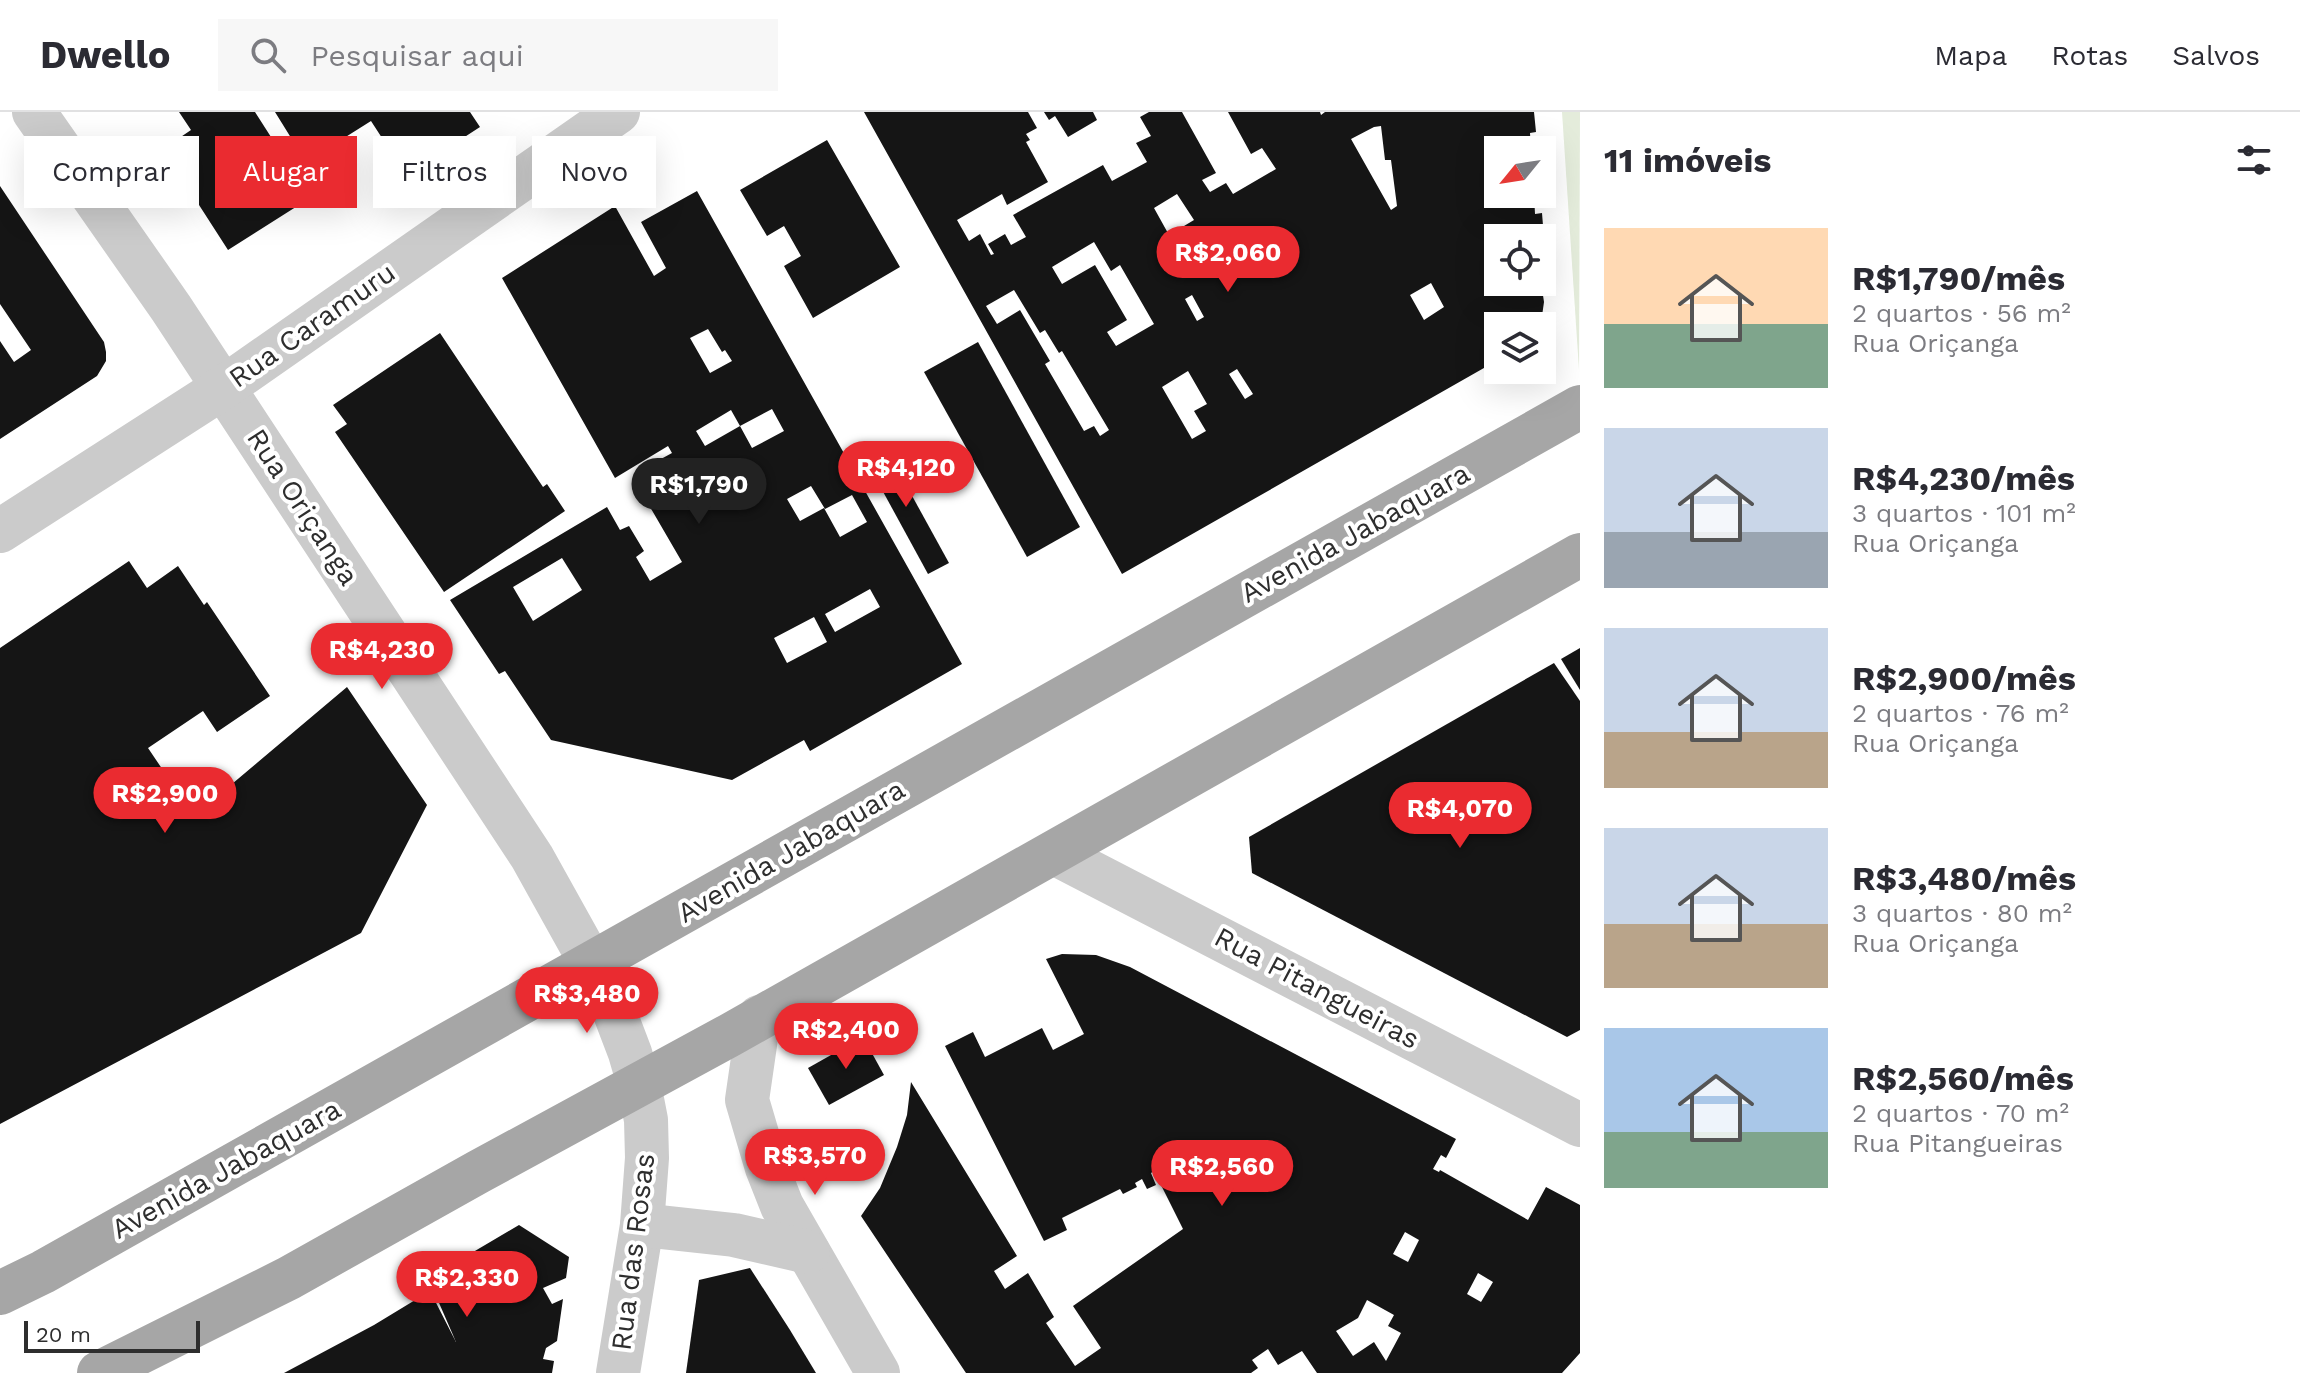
<!DOCTYPE html>
<html lang="pt">
<head>
<meta charset="utf-8">
<style>
  :root { --surface:#fff; --page:#f7f7f7; --text:#2b2b33; --muted:#7c7c81; --line:#e1e1e2; --accent:#ea2b30 }
  body { margin:0; font-family:"Work Sans",sans-serif; background:var(--page); color:var(--text); height:100vh; display:flex; flex-direction:column; font-size:30px; white-space:nowrap }
  * { box-sizing:border-box; margin:0 }
  p { font-size:26px; color:var(--muted) }
  .icon { flex:none; width:44px; height:44px; fill:none; stroke:currentColor; stroke-width:2; stroke-linecap:round; stroke-linejoin:round }
  .map { position:relative; flex:1; overflow:hidden }
  .drawer { display:flex; flex-direction:column; background:var(--surface); width:720px }
  .drawer>* { flex:none }
  .guide { position:absolute; left:24px; top:24px; width:760px; height:72px; display:flex; gap:16px }
  .needle { width:52px; rotate:240deg }
  .fabs { position:absolute; left:1484px; top:24px; display:grid; gap:16px }
  .fabs a { display:grid; place-items:center; width:72px; height:72px; border-radius:0px; background:var(--surface); box-shadow:0 8px 32px #0002; font-size:40px }
  .scale { position:absolute; left:24px; bottom:20px; width:176px; box-sizing:border-box; padding-left:8px; border:4px solid #2e2e2e; border-top:0; font-size:22px; line-height:28px; white-space:nowrap; color:#2e2e2e; -webkit-text-stroke:6px #fff; paint-order:stroke }
  .price { position:absolute; translate:-50% -68px; padding:0 18px; border-radius:28px; background:var(--accent); color:#fff; font-size:26px; line-height:52px; filter:drop-shadow(0 2px 4px #0008) }
  .price::after { content:''; position:absolute; left:50%; top:48px; width:24px; height:18px; margin-left:-12px; background:inherit; clip-path:polygon(0 0,100% 0,50% 100%) }
  .price.selected { background:#222; color:#fff }
  ul { padding:0; list-style:none }
  li { display:flex; align-items:center; gap:24px; height:200px; padding:0 24px }
  li span { display:grid; place-items:center; flex:none; width:224px; height:160px; border-radius:0px; color:#555 }
  li>.icon { margin-inline-start:auto }
  span .icon { width:96px; height:96px; fill:#fffc; stroke-width:1 }
  li b { font-size:34px }
  h2 { display:flex; justify-content:space-between; align-items:center; height:96px; padding:0 24px; font-size:34px }
  .tag { padding:0 28px; border-radius:0px; background:var(--surface); box-shadow:0 8px 32px #0002; font-size:28px; line-height:72px }
  .tag.selected { background:var(--accent); color:#fff }
  header { display:flex; align-items:center; gap:48px; box-sizing:border-box; height:112px; padding:0 40px; background:var(--surface); border-bottom:2px solid var(--line) }
  header strong { font-size:38px }
  nav { display:flex; gap:44px; margin-inline-start:auto; font-size:28px }
  .search { width:560px; height:72px; background:var(--page); display:flex; align-items:center; gap:20px; box-sizing:border-box; padding:0 28px; border-radius:0px; color:var(--muted); font-size:30px }
  main { display:flex; flex:1; min-height:0 }
  .map>svg:first-child { display:block }
</style>
</head>
<body>
<header>
<strong>Dwello</strong>
<div class="search"><svg class="icon" aria-label="search" viewBox="0 0 24 24"><circle cx="10" cy="10" r="6"/><path d="M15 15l6 6"/></svg>Pesquisar aqui</div>
<nav><a>Mapa</a><a>Rotas</a><a>Salvos</a></nav>
</header>
<main>
<div class="map">
<svg width="1580" height="1261" viewBox="0 0 1580 1261">
  <rect width="100%" height="100%" fill="#fff"/>
  <!-- green -->
  <polygon fill="#e4ecdb" points="1562,0 1580,0 1579,258"/>
  <!-- building -->
  <g fill="#151515" fill-rule="evenodd">
    <polygon points="179,0 255,0 310,86 228,138 163,37 191,18"/>
    <polygon points="275,0 470,0 480,15 406,63 371,9 306,50"/>
    <path d="M864,0H1028L1037,16L1026,22L1030,28L1026,30L1048,70L1007,93L1002,82L957,108L969,129L980,122L991,143L994,142L988,132L1005,122L1011,133L1026,125L1013,103L1103,53L1112,69L1147,50L1136,31L1151,24L1140,5L1149,0H1182L1216,61L1202,68L1210,80L1226,71L1233,82L1276,57L1262,36L1251,42L1228,0H1320L1321,3L1325,0H1534L1536,20L1530,21L1531,38H1498V82H1534L1535,102L1542,101L1544,126H1498V170H1541L1544,190L1542,204L1539,214H1498V248L1122,462ZM1381,14L1385,48H1391L1397,94L1391,98L1351,27L1374,15ZM1177,82L1194,108L1169,123L1154,96ZM1094,130L1111,159L1120,153L1154,212L1116,234L1107,220L1127,208L1095,153L1062,172L1052,155ZM1431,171L1444,195L1424,208L1410,183ZM1014,178L1040,221L1045,218L1059,241L1062,239L1109,318L1100,324L1094,314L1084,319L1045,252L1050,249L1020,198L997,212L986,194ZM1192,183L1204,205L1197,209L1185,187ZM1237,257L1253,282L1245,287L1229,262ZM1188,259L1207,292L1194,299L1206,319L1192,327L1162,275Z"/>
    <polygon points="1044,0 1093,0 1097,8 1068,25 1055,4 1049,8"/>
    <polygon points="827,28 900,155 813,206 784,154 801,144 784,114 767,124 740,78"/>
    <polygon points="0,74 104,230 106,240 106,249 97,264 0,327 0,229 14,250 31,238 0,192"/>
    <path d="M697,79L962,552L810,639L804,628L732,668L551,628L505,559L499,562L450,488L607,395L620,418L629,414L644,439L636,445L650,469L682,450L639,376L667,359L661,347L672,341L668,334L615,366L502,166L615,94L654,164L666,156L641,110ZM708,217L722,240L725,238L732,249L710,261L690,226ZM772,297L784,319L752,336L740,314L705,334L696,319L731,298L740,314ZM811,374L825,397L852,383L867,410L840,425L824,396L800,409L787,387ZM562,446L582,478L533,509L513,475ZM870,477L880,495L835,520L825,502ZM814,505L827,530L787,551L774,526Z"/>
    <polygon points="1542,127 1544,127 1548,167 1542,168"/>
    <polygon points="440,221 543,375 547,372 565,399 444,480 335,320 347,312 333,293"/>
    <polygon points="978,230 1080,415 1027,445 924,260"/>
    <polygon points="883,331 949,451 928,462 863,343"/>
    <polygon points="129,449 147,476 178,454 204,493 207,490 270,584 217,620 203,599 148,636 194,704 347,575 427,693 361,821 0,1012 0,536"/>
    <polygon points="1580,536 1580,578 1561,547"/>
    <polygon points="1554,551 1580,589 1580,918 1567,925 1252,761 1249,725"/>
    <path d="M1062,842L1096,843L1130,855L1456,1027L1446,1046L1441,1043L1433,1057L1439,1060L1440,1058L1528,1108L1546,1075L1580,1093V1241L1562,1261H1317L1302,1239L1278,1253L1268,1237L1252,1248L1258,1256L1251,1261H966L861,1104L880,1076L897,1035L907,1003L911,970L1017,1144L994,1159L1005,1177L1028,1161L1054,1205L1046,1211L1075,1254L1101,1236L1073,1194L1183,1117L1154,1059L1151,1061L1156,1073L1147,1077L1142,1067L1135,1071L1137,1075L1123,1082L1120,1077L1062,1106L1067,1118L1044,1129L945,934L973,920L985,945L1042,916L1053,938L1084,922L1046,847ZM1405,1120L1419,1128L1408,1150L1393,1142ZM1478,1161L1493,1170L1481,1190L1467,1182ZM1367,1188L1394,1203L1388,1214L1401,1221L1386,1249L1374,1230L1353,1244L1336,1219L1358,1206Z"/>
    <polygon points="863,925 884,963 829,993 808,956"/>
    <polygon points="519,1113 569,1145 566,1166 543,1176 552,1192 563,1187 557,1229 546,1236 543,1247 554,1249 552,1261 284,1261 374,1213 430,1179 456,1230 433,1177 465,1159 458,1149"/>
    <polygon points="750,1156 790,1218 816,1261 686,1261 699,1168"/>
  </g>
  <g fill="none" stroke-linecap="round" stroke-linejoin="round">
    <!-- minor -->
    <g stroke="#cbcbcb" stroke-width="44">
      <polyline points="34,0 171,196 532,745 606,878 630,941 639,972 646,1008 647,1046 642,1113 618,1261"/>
      <polyline points="0,419 224,275 618,0"/>
      <polyline points="1054,741 1580,1013"/>
      <polyline points="759,905 747,988 767,1056 782,1094 878,1261"/>
      <polyline points="642,1113 734,1123 808,1140"/>
    </g>
    <!-- major -->
    <g stroke="#a6a6a6" stroke-width="44">
      <path d="M0,1181L43,1160C555,871 1067,582 1580,295"/>
      <polyline points="99,1261 289,1166 478,1060 730,923 1580,443"/>
    </g>
  </g>
  <g text-anchor="middle" dominant-baseline="central" stroke-width="8" stroke-linejoin="round" paint-order="stroke">
    <!-- street labels -->
    <g font-size="28" fill="#2e2e2e" stroke="#fff">
      <text transform="translate(312 213) rotate(-35)">Rua Caramuru</text>
      <text transform="translate(303 395) rotate(57)">Rua Oriçanga</text>
      <text transform="translate(1355 421) rotate(-29)">Avenida Jabaquara</text>
      <text transform="translate(791 739) rotate(-30)">Avenida Jabaquara</text>
      <text transform="translate(1317 876) rotate(28)">Rua Pitangueiras</text>
      <text transform="translate(226 1057) rotate(-29)">Avenida Jabaquara</text>
      <text transform="translate(633 1140) rotate(-83)">Rua das Rosas</text>
    </g>
  </g>
</svg>
<div class="fabs">
<a><svg class="needle" viewBox="-14 -14 28 28"><path d="M0-13l5 13h-10z" fill="#e53935"/><path d="M0 13l5-13h-10z" fill="#7c7c81"/></svg></a>
<a><svg class="icon" aria-label="locate" viewBox="0 0 24 24"><circle cx="12" cy="12" r="6"/><path d="M12 2v4M12 18v4M2 12h4M18 12h4"/></svg></a>
<a><svg class="icon" aria-label="layers" viewBox="0 0 24 24"><path d="M12 4l9 5-9 5-9-5zM3 14l9 5 9-5"/></svg></a>
</div>
<div class="scale">20 m</div>
<b class="price" style="left:1228px;top:182px">R$2,060</b>
<b class="price" style="left:906px;top:397px">R$4,120</b>
<b class="price selected" style="left:699px;top:414px">R$1,790</b>
<b class="price" style="left:382px;top:579px">R$4,230</b>
<b class="price" style="left:165px;top:723px">R$2,900</b>
<b class="price" style="left:1460px;top:738px">R$4,070</b>
<b class="price" style="left:587px;top:923px">R$3,480</b>
<b class="price" style="left:846px;top:959px">R$2,400</b>
<b class="price" style="left:815px;top:1085px">R$3,570</b>
<b class="price" style="left:1222px;top:1096px">R$2,560</b>
<b class="price" style="left:467px;top:1207px">R$2,330</b>
<div class="guide">
<a class="tag">Comprar</a>
<a class="tag selected">Alugar</a>
<a class="tag">Filtros</a>
<a class="tag">Novo</a>
</div>
</div>
<section class="drawer">
<h2>11 imóveis<svg class="icon" aria-label="filters" viewBox="0 0 24 24"><path d="M4 7h16M4 17h16"/><circle cx="9" cy="7" r="2"/><circle cx="15" cy="17" r="2"/></svg></h2>
<ul>
<li><span style="background:linear-gradient(#ffd9b3 60%,#7fa58c 0)"><svg class="icon" aria-label="home" viewBox="0 0 24 24"><path d="M3 11l9-7 9 7M6 9v11h12V9"/></svg></span><div><b>R$1,790/mês</b><p>2 quartos · 56 m²</p><p>Rua Oriçanga</p></div></li>
<li><span style="background:linear-gradient(#c9d6e8 65%,#9aa5b1 0)"><svg class="icon" aria-label="home" viewBox="0 0 24 24"><path d="M3 11l9-7 9 7M6 9v11h12V9"/></svg></span><div><b>R$4,230/mês</b><p>3 quartos · 101 m²</p><p>Rua Oriçanga</p></div></li>
<li><span style="background:linear-gradient(#c9d6e8 65%,#b9a48a 0)"><svg class="icon" aria-label="home" viewBox="0 0 24 24"><path d="M3 11l9-7 9 7M6 9v11h12V9"/></svg></span><div><b>R$2,900/mês</b><p>2 quartos · 76 m²</p><p>Rua Oriçanga</p></div></li>
<li><span style="background:linear-gradient(#c9d6e8 60%,#b9a48a 0)"><svg class="icon" aria-label="home" viewBox="0 0 24 24"><path d="M3 11l9-7 9 7M6 9v11h12V9"/></svg></span><div><b>R$3,480/mês</b><p>3 quartos · 80 m²</p><p>Rua Oriçanga</p></div></li>
<li><span style="background:linear-gradient(#a9c7e8 65%,#7fa58c 0)"><svg class="icon" aria-label="home" viewBox="0 0 24 24"><path d="M3 11l9-7 9 7M6 9v11h12V9"/></svg></span><div><b>R$2,560/mês</b><p>2 quartos · 70 m²</p><p>Rua Pitangueiras</p></div></li>
</ul>
</section>
</main>
</body>
</html>
